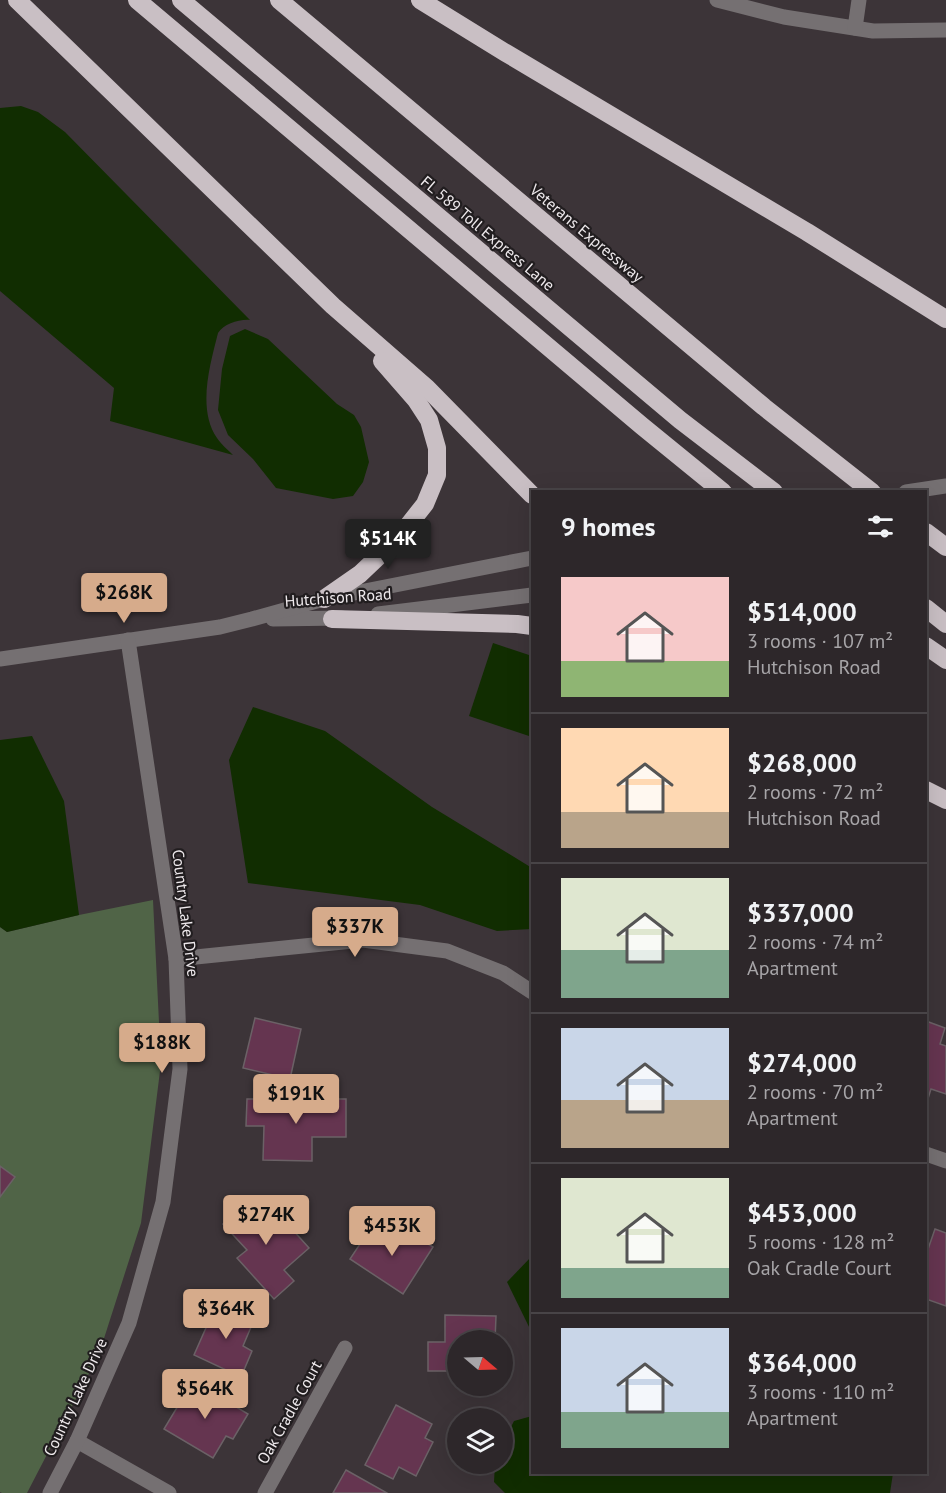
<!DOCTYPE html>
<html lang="en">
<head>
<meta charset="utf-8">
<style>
  :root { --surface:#2d272a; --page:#393336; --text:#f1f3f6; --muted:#a7a5a8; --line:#484447; --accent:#d6ab8b }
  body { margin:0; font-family:"PT Sans",sans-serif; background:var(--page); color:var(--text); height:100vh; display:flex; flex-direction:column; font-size:22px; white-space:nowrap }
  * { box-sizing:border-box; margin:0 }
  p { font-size:20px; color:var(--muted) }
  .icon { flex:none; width:33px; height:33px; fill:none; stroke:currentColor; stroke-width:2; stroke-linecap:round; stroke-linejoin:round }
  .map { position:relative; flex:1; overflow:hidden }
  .sheet { position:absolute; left:531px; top:490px; width:396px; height:984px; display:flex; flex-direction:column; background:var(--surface); border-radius:0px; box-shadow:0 6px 24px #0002,0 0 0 2px var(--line) }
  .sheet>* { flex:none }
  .needle { width:39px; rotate:109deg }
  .buttons { position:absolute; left:447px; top:1330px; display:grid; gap:12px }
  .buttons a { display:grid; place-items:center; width:66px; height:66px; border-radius:50%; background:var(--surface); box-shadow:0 6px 24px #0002,0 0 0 2px var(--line); font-size:30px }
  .price { position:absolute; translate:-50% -51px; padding:0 14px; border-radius:6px; background:var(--accent); color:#111; font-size:20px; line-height:39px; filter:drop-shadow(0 2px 3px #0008) }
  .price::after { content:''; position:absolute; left:50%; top:36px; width:18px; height:14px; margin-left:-9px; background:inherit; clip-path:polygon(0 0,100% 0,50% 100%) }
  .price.active { background:#222; color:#fff }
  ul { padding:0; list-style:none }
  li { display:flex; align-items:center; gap:18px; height:150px; padding:0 30px }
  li+li { border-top:2px solid var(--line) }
  li span { display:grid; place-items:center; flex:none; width:168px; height:120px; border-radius:0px; color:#555 }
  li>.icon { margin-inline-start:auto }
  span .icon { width:72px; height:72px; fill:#fffc; stroke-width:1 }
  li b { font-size:26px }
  h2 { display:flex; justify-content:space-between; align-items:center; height:72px; padding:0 30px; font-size:26px }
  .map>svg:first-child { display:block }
</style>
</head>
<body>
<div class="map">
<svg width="946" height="1493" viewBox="0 0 946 1493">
  <rect width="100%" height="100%" fill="#3c3438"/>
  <!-- green -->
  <polygon fill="#506447" points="153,900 161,1063 141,1223 99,1354 27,1493 2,1493 0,1492 0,927 7,932 79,915"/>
  <!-- water -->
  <g fill="#112d01">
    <path d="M21,106L38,112L65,132L250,320C239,319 224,324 218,333C210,365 197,409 217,438C221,444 228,450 233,455L110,421L114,388L0,291V108Z"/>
    <polygon points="245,329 268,339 337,404 354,415 361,427 369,462 363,482 353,496 333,499 276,488 253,459 228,435 218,410 222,369 230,336"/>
    <polygon points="493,643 532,656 532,737 469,716"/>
    <polygon points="253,707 325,731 432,807 532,868 532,929 497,931 420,905 248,883 229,760"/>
    <polygon points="32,736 64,801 79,915 7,932 0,927 0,740"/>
    <polygon points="532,1256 532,1333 507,1282"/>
    <polygon points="532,1416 532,1473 893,1473 890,1493 505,1493 494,1482 495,1464 502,1464 503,1443 514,1421"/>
  </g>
  <!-- building -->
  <g fill="#653550" stroke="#6b6166" stroke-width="1.5">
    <polygon points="255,1018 301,1029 290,1079 243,1068"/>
    <polygon points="926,1021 945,1028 940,1044 946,1046 946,1094 931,1089 926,1105"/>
    <polygon points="247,1099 346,1099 346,1137 312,1137 312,1161 263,1160 264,1126 246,1126"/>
    <polygon points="0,1166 15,1177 0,1197"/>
    <polygon points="253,1197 276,1223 282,1218 309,1248 284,1270 294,1281 274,1299 237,1258 247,1250 223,1224"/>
    <polygon points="372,1226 398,1243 406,1230 433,1247 403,1294 350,1259"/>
    <polygon points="935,1229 946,1233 946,1306 926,1299 926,1255"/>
    <polygon points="217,1303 254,1320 243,1346 252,1351 241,1377 194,1355"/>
    <polygon points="445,1315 496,1316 495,1341 458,1341 458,1371 428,1371 428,1342 445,1342"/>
    <polygon points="193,1381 248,1414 233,1439 226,1436 213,1458 164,1429"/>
    <polygon points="396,1405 432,1424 425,1438 433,1442 416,1476 399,1467 393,1479 365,1465"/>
    <polygon points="346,1470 387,1493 333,1493"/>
  </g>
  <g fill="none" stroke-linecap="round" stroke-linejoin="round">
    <!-- minor -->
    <g stroke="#757072" stroke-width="15">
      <polyline points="717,0 784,17 873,31 946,30"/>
      <polyline points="855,28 859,0"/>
      <polyline points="906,492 946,486"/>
      <polyline points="378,614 532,595"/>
      <polyline points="273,619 342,618"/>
      <polyline points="0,659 220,627 252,619 324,599 532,558"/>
      <polyline points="176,959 363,940 447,951 503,973 532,992"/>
      <polyline points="926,1154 946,1161"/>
      <polyline points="77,1441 169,1493"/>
      <polyline points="50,1493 77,1441 129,1323 163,1202 180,1069 176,959 128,640"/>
      <polyline points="265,1493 345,1348"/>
    </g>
    <!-- highway -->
    <g stroke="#c9bfc4" stroke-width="18">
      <polyline points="17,0 333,306 427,388 532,495"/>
      <polyline points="137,0 642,426 723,492"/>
      <polyline points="181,0 680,420 774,492"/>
      <polyline points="279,0 764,407 872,492"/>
      <polyline points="420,0 506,53 807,232 946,319"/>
      <polyline points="324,599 360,574 399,537 425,504 437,475 437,448 429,420 416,400 382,361"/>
      <polyline points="926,608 946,624"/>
      <polyline points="332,619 517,624 532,626"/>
      <polyline points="926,646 946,660"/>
      <polyline points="926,790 946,800"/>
    </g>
    <!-- highway-bridge -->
    <polyline stroke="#c9bfc4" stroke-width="18" points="926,532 946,547"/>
  </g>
  <g text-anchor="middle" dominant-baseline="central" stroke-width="4.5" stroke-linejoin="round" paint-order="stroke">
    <!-- street labels -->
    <g font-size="16" fill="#eee9ec" stroke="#211d1f">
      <text transform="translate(488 233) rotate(40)">FL 589 Toll Express Lane</text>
      <text transform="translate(587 233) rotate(40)">Veterans Expressway</text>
      <text transform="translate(338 597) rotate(-4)">Hutchison Road</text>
      <text transform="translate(186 913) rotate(83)">Country Lake Drive</text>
      <text transform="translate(75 1397) rotate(-65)">Country Lake Drive</text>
      <text transform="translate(289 1412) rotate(-61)">Oak Cradle Court</text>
    </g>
  </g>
</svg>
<div class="buttons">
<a><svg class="needle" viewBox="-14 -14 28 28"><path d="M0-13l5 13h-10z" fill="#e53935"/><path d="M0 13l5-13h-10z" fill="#a7a5a8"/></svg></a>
<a><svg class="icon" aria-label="layers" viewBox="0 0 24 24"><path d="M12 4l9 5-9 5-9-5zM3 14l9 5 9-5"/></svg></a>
</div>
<b class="price active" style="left:388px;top:570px">$514K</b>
<b class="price" style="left:124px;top:624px">$268K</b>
<b class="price" style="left:355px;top:958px">$337K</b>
<b class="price" style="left:162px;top:1074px">$188K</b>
<b class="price" style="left:296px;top:1125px">$191K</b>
<b class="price" style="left:266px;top:1246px">$274K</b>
<b class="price" style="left:392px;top:1257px">$453K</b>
<b class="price" style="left:226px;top:1340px">$364K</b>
<b class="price" style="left:205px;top:1420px">$564K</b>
<section class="sheet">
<h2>9 homes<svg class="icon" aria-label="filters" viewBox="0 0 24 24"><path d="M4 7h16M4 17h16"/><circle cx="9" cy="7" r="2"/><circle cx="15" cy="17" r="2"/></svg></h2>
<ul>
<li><span style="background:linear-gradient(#f6c9c9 70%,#8fb573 0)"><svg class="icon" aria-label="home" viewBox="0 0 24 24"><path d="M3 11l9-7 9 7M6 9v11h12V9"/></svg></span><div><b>$514,000</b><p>3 rooms · 107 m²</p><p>Hutchison Road</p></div></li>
<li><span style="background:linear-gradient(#ffd9b3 70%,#b9a48a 0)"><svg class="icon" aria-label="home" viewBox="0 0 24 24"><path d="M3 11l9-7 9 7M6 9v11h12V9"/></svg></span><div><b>$268,000</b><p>2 rooms · 72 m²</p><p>Hutchison Road</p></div></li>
<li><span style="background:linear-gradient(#dfe7d0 60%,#7fa58c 0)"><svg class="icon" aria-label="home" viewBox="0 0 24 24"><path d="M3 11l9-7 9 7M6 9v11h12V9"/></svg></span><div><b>$337,000</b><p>2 rooms · 74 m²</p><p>Apartment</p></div></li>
<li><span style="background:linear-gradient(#c9d6e8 60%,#b9a48a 0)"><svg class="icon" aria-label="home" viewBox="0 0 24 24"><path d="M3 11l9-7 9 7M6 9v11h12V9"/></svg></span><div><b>$274,000</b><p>2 rooms · 70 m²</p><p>Apartment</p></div></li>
<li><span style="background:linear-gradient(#dfe7d0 75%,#7fa58c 0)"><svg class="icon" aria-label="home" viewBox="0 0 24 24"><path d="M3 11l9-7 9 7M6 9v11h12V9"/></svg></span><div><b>$453,000</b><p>5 rooms · 128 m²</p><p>Oak Cradle Court</p></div></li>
<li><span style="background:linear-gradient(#c9d6e8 70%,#7fa58c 0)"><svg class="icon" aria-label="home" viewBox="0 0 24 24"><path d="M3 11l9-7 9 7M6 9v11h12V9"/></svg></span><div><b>$364,000</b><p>3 rooms · 110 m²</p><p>Apartment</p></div></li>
</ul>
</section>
</div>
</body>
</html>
